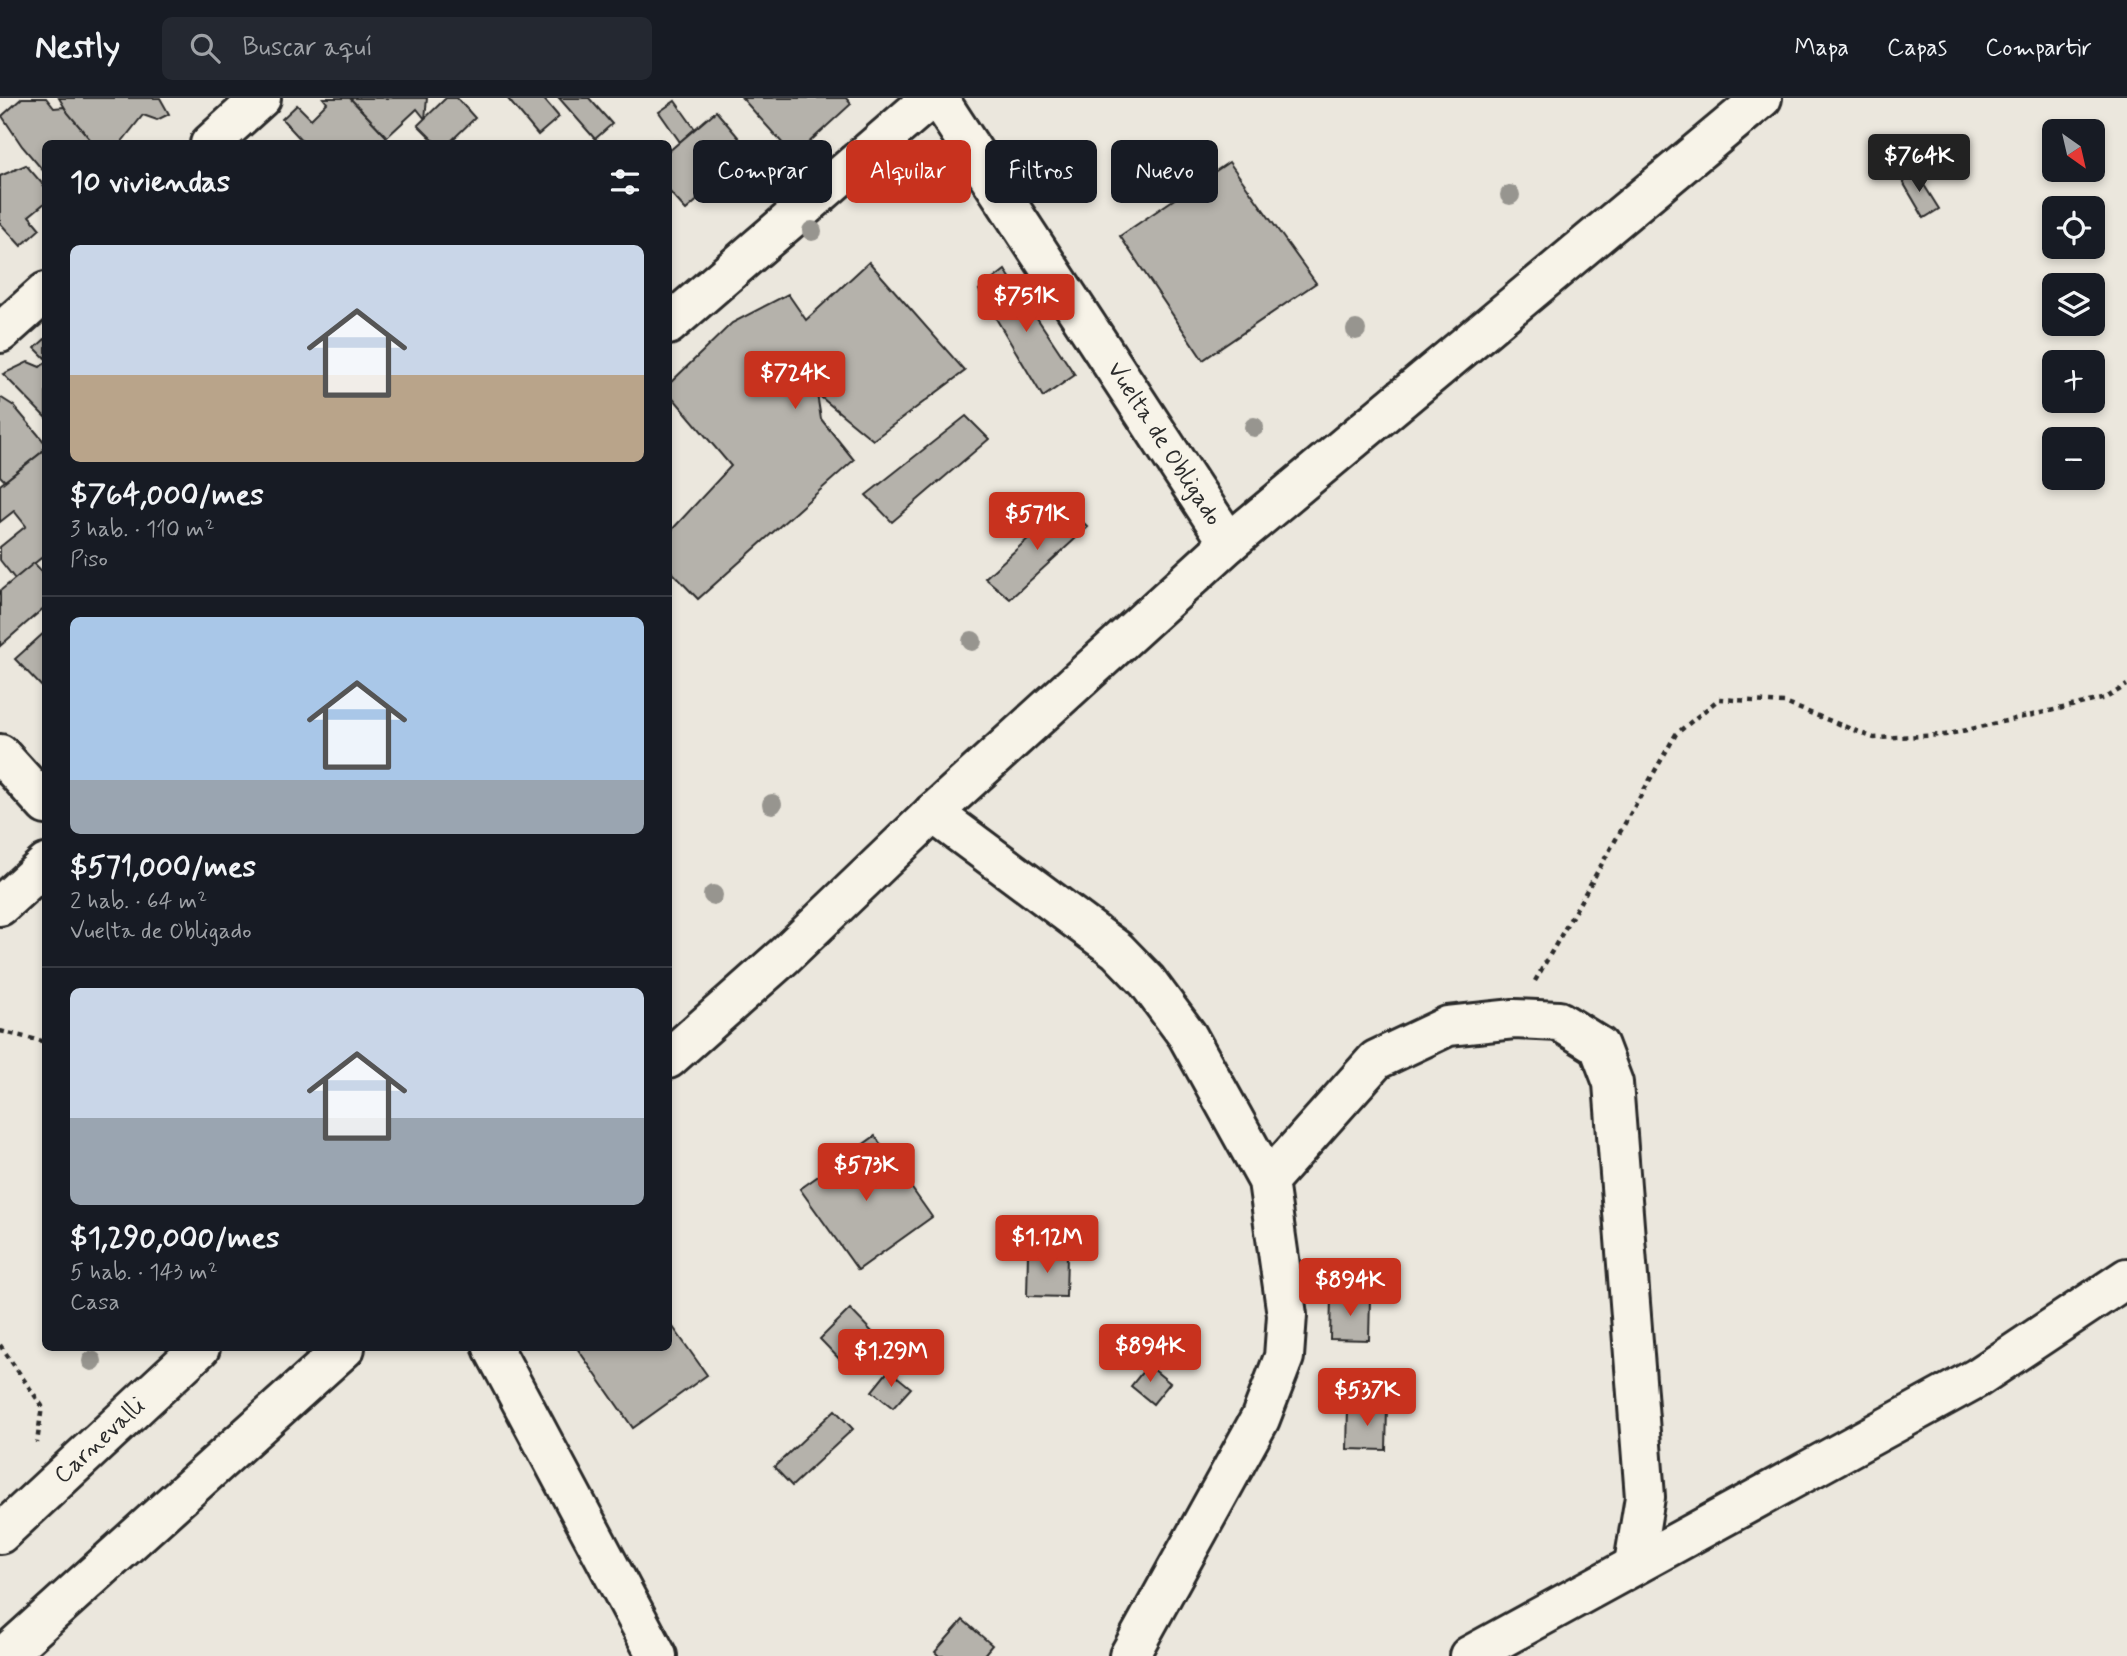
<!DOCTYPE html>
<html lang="es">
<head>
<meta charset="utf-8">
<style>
  :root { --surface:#171b24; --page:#242831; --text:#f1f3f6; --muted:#9ea1a6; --line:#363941; --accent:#c8321e }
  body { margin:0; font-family:Mynerve,sans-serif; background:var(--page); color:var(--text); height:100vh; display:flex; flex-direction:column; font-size:26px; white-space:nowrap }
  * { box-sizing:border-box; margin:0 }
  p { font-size:23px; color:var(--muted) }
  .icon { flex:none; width:38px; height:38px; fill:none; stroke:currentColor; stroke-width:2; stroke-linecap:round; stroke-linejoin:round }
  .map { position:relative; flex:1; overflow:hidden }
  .details { position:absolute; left:42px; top:42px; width:630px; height:1211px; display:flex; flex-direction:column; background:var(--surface); border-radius:10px; box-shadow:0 4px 10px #0003 }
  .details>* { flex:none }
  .guide { position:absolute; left:693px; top:42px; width:665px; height:63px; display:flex; gap:14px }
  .needle { width:46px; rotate:146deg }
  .tools { position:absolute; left:2042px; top:21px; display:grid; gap:14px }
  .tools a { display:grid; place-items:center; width:63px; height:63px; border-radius:10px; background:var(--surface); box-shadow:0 4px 10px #0003; font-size:35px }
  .price { position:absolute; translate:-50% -60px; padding:0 16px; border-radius:7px; background:var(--accent); color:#fff; font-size:23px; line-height:46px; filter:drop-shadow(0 2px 4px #0008) }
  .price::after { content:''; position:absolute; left:50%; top:42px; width:21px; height:16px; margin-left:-10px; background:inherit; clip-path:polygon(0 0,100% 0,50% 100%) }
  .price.selected { background:#222; color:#fff }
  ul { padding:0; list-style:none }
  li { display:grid; align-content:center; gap:14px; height:371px; padding:0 28px }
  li+li { border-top:2px solid var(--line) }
  li span { display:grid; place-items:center; height:217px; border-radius:10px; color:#555 }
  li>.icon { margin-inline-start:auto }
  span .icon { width:126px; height:126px; fill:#fffc; stroke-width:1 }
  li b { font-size:30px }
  h2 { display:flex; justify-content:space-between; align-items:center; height:84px; padding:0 28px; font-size:30px }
  .chip { padding:0 24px; border-radius:10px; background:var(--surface); box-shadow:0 4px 10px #0003; font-size:24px; line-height:63px }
  .chip.selected { background:var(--accent); color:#fff }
  header { display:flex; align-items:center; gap:42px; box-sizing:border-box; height:98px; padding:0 35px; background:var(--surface); border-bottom:2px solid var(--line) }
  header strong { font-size:33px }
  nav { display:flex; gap:38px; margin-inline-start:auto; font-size:24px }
  .search { width:490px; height:63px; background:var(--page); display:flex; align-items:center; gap:18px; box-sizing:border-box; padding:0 24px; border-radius:10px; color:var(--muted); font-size:26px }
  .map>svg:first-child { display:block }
</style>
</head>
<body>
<header>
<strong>Nestly</strong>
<div class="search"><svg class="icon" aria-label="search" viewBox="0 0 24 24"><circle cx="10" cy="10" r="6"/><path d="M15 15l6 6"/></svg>Buscar aquí</div>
<nav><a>Mapa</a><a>Capas</a><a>Compartir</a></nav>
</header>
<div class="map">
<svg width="2127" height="1558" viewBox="0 0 2127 1558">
  <rect width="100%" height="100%" fill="#ebe7dd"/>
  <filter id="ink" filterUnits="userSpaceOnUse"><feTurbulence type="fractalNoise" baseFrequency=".0143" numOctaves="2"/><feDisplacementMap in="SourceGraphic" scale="14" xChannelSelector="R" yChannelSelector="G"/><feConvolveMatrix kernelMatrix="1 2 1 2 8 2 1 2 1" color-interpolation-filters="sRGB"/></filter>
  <g filter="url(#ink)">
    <!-- building -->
    <g fill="#b5b2ab" stroke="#2b2b2b" stroke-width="2">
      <polygon points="22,0 46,0 54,10 64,9 94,46 46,46 46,76 22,48 2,18"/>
      <polygon points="59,0 160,0 169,16 157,22 143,17 120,46 94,46 68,15"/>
      <polygon points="323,0 350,0 387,39 379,46 305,46 282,21 297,7 311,21 327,5"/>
      <polygon points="350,0 427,0 425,21 417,11 387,39"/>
      <polygon points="446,0 457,0 475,20 448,46 437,46 418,27"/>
      <polygon points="509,0 543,0 559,19 538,37 508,1"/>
      <polygon points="559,0 589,0 612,26 595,41"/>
      <polygon points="742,0 846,0 851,6 794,58"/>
      <polygon points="675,3 695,31 680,44 659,14"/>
      <polygon points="716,13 766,72 754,95 724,79 686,112 668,92 668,54"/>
      <polygon points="1229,64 1316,185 1203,262 1120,138"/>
      <polygon points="26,67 46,90 46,104 29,118 40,131 21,148 0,125 0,78"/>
      <polygon points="1914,71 1939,111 1924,120 1900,79"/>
      <polygon points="869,164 965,273 873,342 817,296 821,321 854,362 698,501 668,470 668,436 731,368 668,294 668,287 732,225 788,196 806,222"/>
      <polygon points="1005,172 1075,277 1043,299 979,192"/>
      <polygon points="46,240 46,261 35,250"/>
      <polygon points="28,264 40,269 46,264 46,320 3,276"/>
      <polygon points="0,299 14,308 46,346 42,354 5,383 0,378"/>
      <polygon points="966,318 989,341 892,424 866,397"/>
      <polygon points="46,348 46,456 15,481 0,462 0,449 26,428 14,413 0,424 0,387 42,354"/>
      <polygon points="1065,407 1088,429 1010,501 985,480"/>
      <polygon points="34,465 46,478 46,508 0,548 0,493"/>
      <polygon points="46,533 46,593 15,561"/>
      <polygon points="875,1038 932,1119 858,1172 800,1091"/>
      <polygon points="1028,1155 1067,1156 1066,1199 1027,1198"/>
      <polygon points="1331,1198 1370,1199 1369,1242 1330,1241"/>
      <polygon points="850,1211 877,1239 847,1269 820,1241"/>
      <polygon points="668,1222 707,1277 633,1330 577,1250 668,1250"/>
      <polygon points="1148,1267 1170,1285 1153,1306 1131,1288"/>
      <polygon points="889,1272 911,1290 893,1310 872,1293"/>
      <polygon points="1348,1309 1387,1310 1386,1352 1347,1351"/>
      <polygon points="835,1312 853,1331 792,1388 774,1369"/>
      <polygon points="963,1522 992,1547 983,1558 939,1558 935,1554"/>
    </g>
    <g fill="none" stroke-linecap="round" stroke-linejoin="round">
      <defs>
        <g id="minor">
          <polyline points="938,0 1229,445"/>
          <polyline points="210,46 261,0"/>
          <polyline points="668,227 931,0"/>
          <polyline points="0,235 46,194"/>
          <polyline points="933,715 1117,852 1147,883 1187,937 1268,1083 1287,1217 1284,1259 1260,1321 1129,1558"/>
          <polyline points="0,808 46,766"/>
          <polyline points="1268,1083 1376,962 1448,928 1514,921 1559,923 1599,948 1613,985 1645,1399 1634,1466"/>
          <polyline points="493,1250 657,1558"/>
          <polyline points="0,1436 200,1250"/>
          <polyline points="1469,1558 1977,1280 2127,1180"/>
        </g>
        <g id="major">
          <polyline points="0,656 46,707"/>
          <polyline points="668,961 784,858 933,715 1229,445 1762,0"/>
          <polyline points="4,1558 345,1250"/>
        </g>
      </defs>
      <!-- minor casing -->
      <use href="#minor" stroke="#2b2b2b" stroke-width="44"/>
      <!-- major casing -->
      <use href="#major" stroke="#2b2b2b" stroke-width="44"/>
      <!-- path -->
      <g stroke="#2b2b2b" stroke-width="4.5" stroke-dasharray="5 5" stroke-linecap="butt">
        <polyline points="1535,883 1676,636 1719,601 1785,605 1874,640 1945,637 2106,600 2127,587"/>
        <polyline points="0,933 46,944"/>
        <polyline points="0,1247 42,1308 37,1345"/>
      </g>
      <!-- minor -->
      <use href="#minor" stroke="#f7f3e8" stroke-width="38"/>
      <!-- major -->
      <use href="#major" stroke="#f7f3e8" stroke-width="38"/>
    </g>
    <!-- trees -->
    <g fill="#97958f">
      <circle cx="1510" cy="97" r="10"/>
      <circle cx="812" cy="133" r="10"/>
      <circle cx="1356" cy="232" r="10"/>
      <circle cx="1254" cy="329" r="10"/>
      <circle cx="972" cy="543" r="10"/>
      <circle cx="772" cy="706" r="10"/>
      <circle cx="713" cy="797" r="10"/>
      <circle cx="92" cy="1263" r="10"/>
    </g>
  </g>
  <g text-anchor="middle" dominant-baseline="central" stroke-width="5" stroke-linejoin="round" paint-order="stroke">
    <!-- street labels -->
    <g font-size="24" fill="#2b2b2b" stroke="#f7f3e8">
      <text transform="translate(1164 346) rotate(57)">Vuelta de Obligado</text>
      <text transform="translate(100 1343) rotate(-43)">Carnevalli</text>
    </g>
  </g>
</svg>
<div class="tools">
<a><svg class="needle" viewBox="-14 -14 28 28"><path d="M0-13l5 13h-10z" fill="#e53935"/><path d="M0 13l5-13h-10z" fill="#9ea1a6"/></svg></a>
<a><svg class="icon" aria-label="locate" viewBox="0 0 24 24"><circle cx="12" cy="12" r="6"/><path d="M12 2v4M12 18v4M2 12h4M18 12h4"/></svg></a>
<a><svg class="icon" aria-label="layers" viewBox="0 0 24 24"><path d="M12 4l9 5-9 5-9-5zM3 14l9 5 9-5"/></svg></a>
<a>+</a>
<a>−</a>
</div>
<b class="price selected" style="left:1919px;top:96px">$764K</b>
<b class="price" style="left:1026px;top:236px">$751K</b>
<b class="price" style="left:795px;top:313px">$724K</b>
<b class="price" style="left:1037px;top:454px">$571K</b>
<b class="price" style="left:866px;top:1105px">$573K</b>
<b class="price" style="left:1047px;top:1177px">$1.12M</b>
<b class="price" style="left:1350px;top:1220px">$894K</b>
<b class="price" style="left:1150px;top:1286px">$894K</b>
<b class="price" style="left:891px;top:1291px">$1.29M</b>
<b class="price" style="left:1367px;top:1330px">$537K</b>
<div class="guide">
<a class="chip">Comprar</a>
<a class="chip selected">Alquilar</a>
<a class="chip">Filtros</a>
<a class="chip">Nuevo</a>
</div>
<section class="details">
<h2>10 viviendas<svg class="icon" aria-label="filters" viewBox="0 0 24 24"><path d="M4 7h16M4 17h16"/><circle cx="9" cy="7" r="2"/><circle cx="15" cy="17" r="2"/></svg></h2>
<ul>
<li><span style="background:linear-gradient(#c9d6e8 60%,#b9a48a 0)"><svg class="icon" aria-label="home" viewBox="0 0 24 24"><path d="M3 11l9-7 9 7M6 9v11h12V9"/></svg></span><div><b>$764,000/mes</b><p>3 hab. · 110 m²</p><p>Piso</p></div></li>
<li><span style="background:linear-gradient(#a9c7e8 75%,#9aa5b1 0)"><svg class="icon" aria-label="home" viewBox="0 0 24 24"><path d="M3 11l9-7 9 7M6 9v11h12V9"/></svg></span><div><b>$571,000/mes</b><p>2 hab. · 64 m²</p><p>Vuelta de Obligado</p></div></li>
<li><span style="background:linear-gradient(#c9d6e8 60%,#9aa5b1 0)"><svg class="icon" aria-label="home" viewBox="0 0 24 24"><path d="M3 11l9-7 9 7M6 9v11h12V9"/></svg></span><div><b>$1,290,000/mes</b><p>5 hab. · 143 m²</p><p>Casa</p></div></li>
</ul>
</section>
</div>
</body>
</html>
